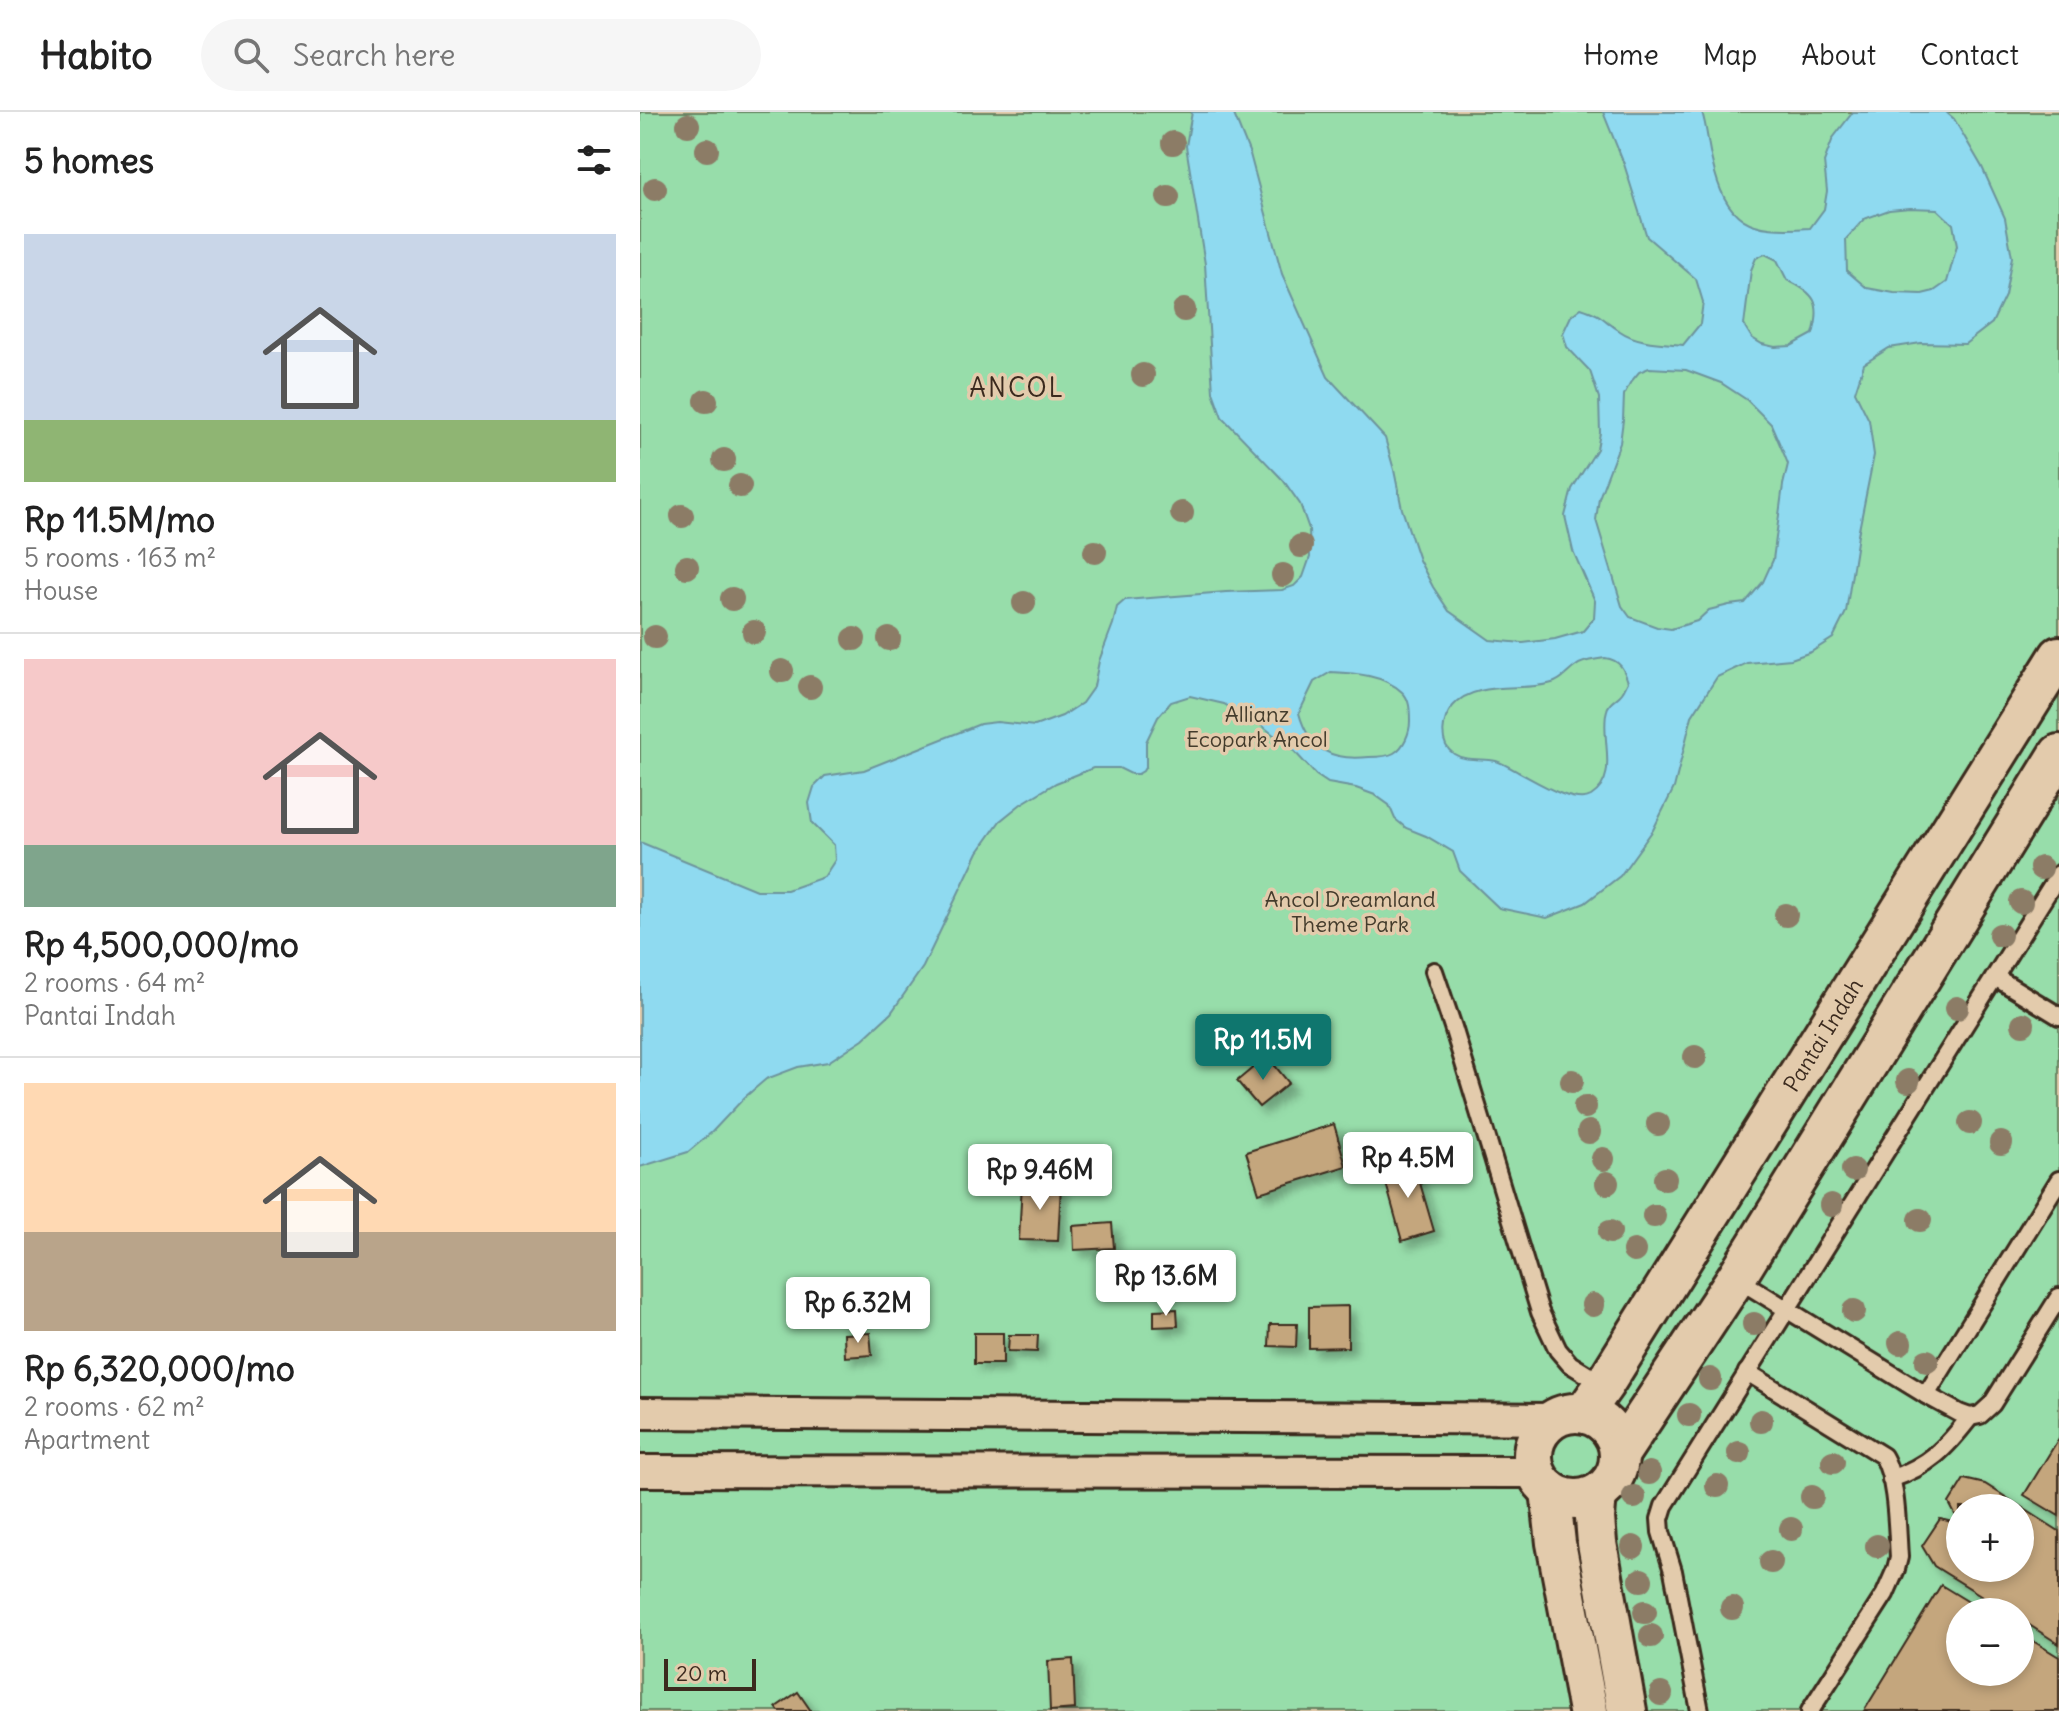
<!DOCTYPE html>
<html lang="en">
<head>
<meta charset="utf-8">
<style>
  :root { --surface:#fff; --page:#f6f6f6; --text:#222; --muted:#767676; --line:#e0e0e0; --accent:#0f766e }
  body { margin:0; font-family:Delius,sans-serif; background:var(--page); color:var(--text); height:100vh; display:flex; flex-direction:column; font-size:30px; white-space:nowrap }
  * { box-sizing:border-box; margin:0 }
  p { font-size:26px; color:var(--muted) }
  .icon { flex:none; width:44px; height:44px; fill:none; stroke:currentColor; stroke-width:2; stroke-linecap:round; stroke-linejoin:round }
  .map { position:relative; flex:1; overflow:hidden }
  .details { display:flex; flex-direction:column; background:var(--surface); width:640px }
  .details>* { flex:none }
  .fabs { position:absolute; left:1306px; top:1382px; display:grid; gap:16px }
  .fabs a { display:grid; place-items:center; width:88px; height:88px; border-radius:50%; background:var(--surface); box-shadow:0 4px 12px #0003; font-size:40px }
  .scale { position:absolute; left:24px; bottom:20px; width:92px; box-sizing:border-box; padding-left:8px; border:4px solid #3b2a1e; border-top:0; font-size:22px; line-height:28px; white-space:nowrap; color:#3b2a1e; -webkit-text-stroke:6px #e3cbac; paint-order:stroke }
  .price { position:absolute; translate:-50% -68px; padding:0 18px; border-radius:8px; background:#fff; color:#222; font-size:26px; line-height:52px; filter:drop-shadow(0 2px 4px #0008) }
  .price::after { content:''; position:absolute; left:50%; top:48px; width:24px; height:18px; margin-left:-12px; background:inherit; clip-path:polygon(0 0,100% 0,50% 100%) }
  .price.selected { background:var(--accent); color:#fff }
  ul { padding:0; list-style:none }
  li { display:grid; align-content:center; gap:16px; height:424px; padding:0 24px }
  li+li { border-top:2px solid var(--line) }
  li span { display:grid; place-items:center; height:248px; border-radius:0px; color:#555 }
  li>.icon { margin-inline-start:auto }
  span .icon { width:144px; height:144px; fill:#fffc; stroke-width:1 }
  li b { font-size:34px }
  h2 { display:flex; justify-content:space-between; align-items:center; height:96px; padding:0 24px; font-size:34px }
  header { display:flex; align-items:center; gap:48px; box-sizing:border-box; height:112px; padding:0 40px; background:var(--surface); border-bottom:2px solid var(--line) }
  header strong { font-size:38px }
  nav { display:flex; gap:44px; margin-inline-start:auto; font-size:28px }
  .search { width:560px; height:72px; background:var(--page); display:flex; align-items:center; gap:20px; box-sizing:border-box; padding:0 28px; border-radius:44px; color:var(--muted); font-size:30px }
  main { display:flex; flex:1; min-height:0 }
  .map>svg:first-child { display:block }
</style>
</head>
<body>
<header>
<strong>Habito</strong>
<div class="search"><svg class="icon" aria-label="search" viewBox="0 0 24 24"><circle cx="10" cy="10" r="6"/><path d="M15 15l6 6"/></svg>Search here</div>
<nav><a>Home</a><a>Map</a><a>About</a><a>Contact</a></nav>
</header>
<main>
<section class="details">
<h2>5 homes<svg class="icon" aria-label="filters" viewBox="0 0 24 24"><path d="M4 7h16M4 17h16"/><circle cx="9" cy="7" r="2"/><circle cx="15" cy="17" r="2"/></svg></h2>
<ul>
<li><span style="background:linear-gradient(#c9d6e8 75%,#8fb573 0)"><svg class="icon" aria-label="home" viewBox="0 0 24 24"><path d="M3 11l9-7 9 7M6 9v11h12V9"/></svg></span><div><b>Rp 11.5M/mo</b><p>5 rooms · 163 m²</p><p>House</p></div></li>
<li><span style="background:linear-gradient(#f6c9c9 75%,#7fa58c 0)"><svg class="icon" aria-label="home" viewBox="0 0 24 24"><path d="M3 11l9-7 9 7M6 9v11h12V9"/></svg></span><div><b>Rp 4,500,000/mo</b><p>2 rooms · 64 m²</p><p>Pantai Indah</p></div></li>
<li><span style="background:linear-gradient(#ffd9b3 60%,#b9a48a 0)"><svg class="icon" aria-label="home" viewBox="0 0 24 24"><path d="M3 11l9-7 9 7M6 9v11h12V9"/></svg></span><div><b>Rp 6,320,000/mo</b><p>2 rooms · 62 m²</p><p>Apartment</p></div></li>
</ul>
</section>
<div class="map">
<svg width="1419" height="1599" viewBox="0 0 1419 1599">
  <defs>
    <filter id="shadow"><feDropShadow dx="7" dy="7" stdDeviation="4" flood-color="#0004"/></filter>
  </defs>
  <rect width="100%" height="100%" fill="#e3cbac"/>
  <filter id="ink" filterUnits="userSpaceOnUse"><feTurbulence type="fractalNoise" baseFrequency=".0125" numOctaves="2"/><feDisplacementMap in="SourceGraphic" scale="16" xChannelSelector="R" yChannelSelector="G"/><feConvolveMatrix kernelMatrix="1 2 1 2 8 2 1 2 1" color-interpolation-filters="sRGB"/></filter>
  <g filter="url(#ink)">
    <!-- green -->
    <path fill="#97ddaa" stroke="#698464" stroke-width="2" fill-rule="evenodd" d="M0,0H1419V1599H0ZM1320,1396H1380V1456H1320ZM1320,1500H1380V1560H1320Z"/>
    <!-- water -->
    <path fill="#8fdaf0" stroke="#6d949c" stroke-width="2" fill-rule="evenodd" d="M552,0H593L610,42L642,162L688,265L745,326L754,358L762,397L779,448L793,475L809,499L850,528L883,531L915,527L943,519L954,506L955,489L933,439L925,404L932,377L957,337L960,321L959,286L950,259L927,235L923,221L931,204L941,196C963,203 963,208 980,219C997,231 1023,231 1043,233L1060,212L1063,190L1056,167L1007,125L984,52L963,0H1062C1067,16 1068,33 1072,49C1086,111 1109,121 1170,116L1184,97L1187,79L1184,50L1193,26L1213,0H1306L1314,7L1342,55L1365,106L1372,145L1365,184L1352,211L1325,232L1281,231L1249,236L1224,252L1215,280L1229,308L1234,343L1218,423L1206,500L1193,526L1171,540L1151,547L1107,551L1077,565L1052,604L1034,676L1013,718L980,764L945,791L907,806L859,796L820,759L813,740L786,724L766,716L755,707L749,693L735,683L716,676L688,671L676,663L655,640L625,616L584,592L550,584L531,590L518,605L506,630V654L503,659L498,662H491L479,656H453L416,671L381,692L360,709L338,740L283,855L251,901L223,927L188,950L158,955L126,967L105,985L72,1020L48,1040L0,1055V730L116,778H147L184,765L195,748L194,733L172,711L169,691L174,675L185,664L224,658L340,612L357,610L395,614L422,604L442,591L454,574L459,549L473,512L477,495L485,488L586,480L642,478L654,474L663,465L670,445L669,417L660,392L643,368L582,305L573,280L565,152L546,34ZM1270,96L1297,97L1313,112L1317,134L1307,170L1294,179L1282,182L1254,181L1227,176L1207,159L1206,127L1224,107L1249,98ZM1125,142L1137,148L1147,168C1175,181 1182,191 1173,222L1151,234L1135,235L1122,232L1112,226L1104,213L1111,158L1116,146ZM1009,256L1046,258L1081,271L1107,288L1131,312L1144,342L1148,352L1143,373L1133,448L1123,470L1105,491L1089,493L1069,498L1057,509L1031,517L1017,515L990,505L982,494L956,408L959,386L980,331L983,308L984,283L990,271L999,260ZM965,546C980,548 984,557 988,570C986,573 985,577 982,581C977,588 969,589 967,598C959,625 981,665 951,684C934,694 894,668 878,660C871,656 863,651 856,649C843,646 826,650 814,642C798,632 802,607 813,594C835,568 882,580 912,571C923,568 927,560 936,554C943,548 956,548 965,546ZM691,560C715,561 744,563 762,580C770,587 770,599 770,609C770,621 764,635 754,641C747,645 737,645 729,645C692,649 669,638 659,601L674,570Z"/>
    <!-- building -->
    <g fill="#c4a67d" stroke="#3b2a1e" stroke-width="2" filter="url(#shadow)">
      <polygon points="627,944 649,971 619,995 597,969"/>
      <polygon points="694,1012 706,1054 619,1081 606,1040"/>
      <polygon points="773,1047 794,1119 762,1129 742,1057"/>
      <polygon points="382,1070 421,1073 418,1129 379,1128"/>
      <polygon points="472,1111 474,1136 434,1138 433,1114"/>
      <polygon points="708,1194 708,1235 669,1236 669,1195"/>
      <polygon points="537,1197 538,1214 514,1215 514,1198"/>
      <polygon points="630,1212 657,1212 656,1235 629,1234"/>
      <polygon points="230,1221 232,1243 205,1245 204,1222"/>
      <rect x="334" y="1221" width="29" height="31"/>
      <polygon points="369,1223 398,1223 397,1240 368,1239"/>
      <polygon points="1419,1326 1419,1404 1384,1383"/>
      <polygon points="1324,1367 1345,1372 1419,1419 1419,1532 1380,1507 1380,1500 1368,1500 1294,1454 1282,1434 1300,1407 1320,1412 1320,1456 1380,1456 1380,1396 1320,1396 1320,1412 1309,1391"/>
      <polygon points="1301,1473 1345,1500 1320,1500 1320,1560 1380,1560 1380,1521 1419,1545 1419,1599 1224,1599"/>
      <polygon points="433,1547 435,1597 410,1599 408,1549"/>
      <polygon points="158,1580 171,1599 139,1599 136,1595"/>
    </g>
    <g fill="none" stroke-linecap="round" stroke-linejoin="round">
      <defs>
        <g id="service">
          <polyline points="794,859 813,915 900,1200 918,1238 930,1252 964,1273"/>
          <polyline points="1355,865 1419,904"/>
          <polyline points="1096,1166 1286,1283 1319,1301 1330,1305 1340,1303 1352,1292 1419,1185"/>
          <path d="M1107,1260L1243,1344C1257,1367 1257,1417 1259,1445L1256,1457L1245,1482L1170,1599"/>
          <polyline points="1286,1283 1419,1068"/>
          <path d="M1251,1367C1289,1354 1306,1336 1330,1305"/>
          <polyline points="1060,1599 1033,1459 1021,1420 1020,1407 1024,1394 1419,762"/>
        </g>
        <g id="minor">
          <polyline points="0,1301 915,1307"/>
          <polyline points="0,1359 896,1360"/>
        </g>
        <g id="tertiary">
          <polyline points="944,1301 964,1273 1419,544"/>
          <circle cx="936" cy="1344" r="43"/>
          <polyline points="979,1343 1096,1166 1419,642"/>
          <polyline points="910,1378 916,1431 948,1599"/>
          <polyline points="957,1382 955,1406 957,1431 987,1599"/>
        </g>
      </defs>
      <!-- service casing -->
      <use href="#service" stroke="#3b2a1e" stroke-width="22"/>
      <!-- minor casing -->
      <use href="#minor" stroke="#3b2a1e" stroke-width="36"/>
      <!-- tertiary casing -->
      <use href="#tertiary" stroke="#3b2a1e" stroke-width="44"/>
      <!-- service -->
      <use href="#service" stroke="#e3cbac" stroke-width="16"/>
      <!-- minor -->
      <use href="#minor" stroke="#e3cbac" stroke-width="30"/>
      <!-- tertiary -->
      <use href="#tertiary" stroke="#e3cbac" stroke-width="38"/>
    </g>
    <!-- trees -->
    <g fill="#8c7c66">
      <circle cx="48" cy="13" r="12"/>
      <circle cx="533" cy="31" r="12"/>
      <circle cx="67" cy="38" r="12"/>
      <circle cx="15" cy="77" r="12"/>
      <circle cx="528" cy="85" r="12"/>
      <circle cx="544" cy="198" r="12"/>
      <circle cx="503" cy="263" r="12"/>
      <circle cx="66" cy="289" r="12"/>
      <circle cx="84" cy="348" r="12"/>
      <circle cx="100" cy="374" r="12"/>
      <circle cx="542" cy="401" r="12"/>
      <circle cx="42" cy="404" r="12"/>
      <circle cx="661" cy="434" r="12"/>
      <circle cx="455" cy="440" r="12"/>
      <circle cx="47" cy="455" r="12"/>
      <circle cx="643" cy="463" r="12"/>
      <circle cx="92" cy="487" r="12"/>
      <circle cx="384" cy="491" r="12"/>
      <circle cx="114" cy="520" r="12"/>
      <circle cx="15" cy="525" r="12"/>
      <circle cx="214" cy="527" r="12"/>
      <circle cx="249" cy="527" r="12"/>
      <circle cx="142" cy="559" r="12"/>
      <circle cx="170" cy="575" r="12"/>
      <circle cx="1401" cy="756" r="12"/>
      <circle cx="1381" cy="790" r="12"/>
      <circle cx="1146" cy="803" r="12"/>
      <circle cx="1360" cy="823" r="12"/>
      <circle cx="1317" cy="896" r="12"/>
      <circle cx="1383" cy="912" r="12"/>
      <circle cx="1055" cy="945" r="12"/>
      <circle cx="932" cy="969" r="12"/>
      <circle cx="1268" cy="969" r="12"/>
      <circle cx="945" cy="995" r="12"/>
      <circle cx="1330" cy="1011" r="12"/>
      <circle cx="1018" cy="1012" r="12"/>
      <circle cx="949" cy="1020" r="12"/>
      <circle cx="1361" cy="1031" r="12"/>
      <circle cx="963" cy="1047" r="12"/>
      <circle cx="1213" cy="1058" r="12"/>
      <circle cx="1025" cy="1067" r="12"/>
      <circle cx="967" cy="1071" r="12"/>
      <circle cx="1191" cy="1093" r="12"/>
      <circle cx="1014" cy="1104" r="12"/>
      <circle cx="1280" cy="1108" r="12"/>
      <circle cx="970" cy="1120" r="12"/>
      <circle cx="994" cy="1139" r="12"/>
      <circle cx="953" cy="1193" r="12"/>
      <circle cx="1214" cy="1199" r="12"/>
      <circle cx="1114" cy="1212" r="12"/>
      <circle cx="1260" cy="1231" r="12"/>
      <circle cx="1287" cy="1249" r="12"/>
      <circle cx="1070" cy="1267" r="12"/>
      <circle cx="1049" cy="1303" r="12"/>
      <circle cx="1121" cy="1309" r="12"/>
      <circle cx="1099" cy="1341" r="12"/>
      <circle cx="1193" cy="1350" r="12"/>
      <circle cx="1009" cy="1361" r="12"/>
      <circle cx="1077" cy="1374" r="12"/>
      <circle cx="994" cy="1385" r="12"/>
      <circle cx="1172" cy="1385" r="12"/>
      <circle cx="1151" cy="1417" r="12"/>
      <circle cx="1237" cy="1434" r="12"/>
      <circle cx="993" cy="1435" r="12"/>
      <circle cx="1131" cy="1450" r="12"/>
      <circle cx="1001" cy="1468" r="12"/>
      <circle cx="1092" cy="1496" r="12"/>
      <circle cx="1005" cy="1500" r="12"/>
      <circle cx="1011" cy="1524" r="12"/>
      <circle cx="1021" cy="1582" r="12"/>
    </g>
  </g>
  <g text-anchor="middle" dominant-baseline="central" stroke-width="7" stroke-linejoin="round" paint-order="stroke">
    <!-- park labels -->
    <g font-size="22" fill="#443c2c" stroke="#e3cbac">
      <text x="617" y="602">Allianz<tspan x="617" dy="25">Ecopark Ancol</tspan></text>
      <text x="710" y="787">Ancol Dreamland<tspan x="710" dy="25">Theme Park</tspan></text>
    </g>
    <!-- street labels -->
    <g font-size="22" fill="#3b2a1e" stroke="#e3cbac">
      <text transform="translate(1183 923) rotate(-58)">Pantai Indah</text>
    </g>
    <!-- quarter labels -->
    <g font-size="26" letter-spacing="2" fill="#3b2a1e" stroke="#e3cbac">
      <text x="377" y="275">ANCOL</text>
    </g>
  </g>
</svg>
<div class="fabs">
<a>+</a>
<a>−</a>
</div>
<div class="scale">20 m</div>
<b class="price selected" style="left:623px;top:970px">Rp 11.5M</b>
<b class="price" style="left:768px;top:1088px">Rp 4.5M</b>
<b class="price" style="left:400px;top:1100px">Rp 9.46M</b>
<b class="price" style="left:526px;top:1206px">Rp 13.6M</b>
<b class="price" style="left:218px;top:1233px">Rp 6.32M</b>
</div>
</main>
</body>
</html>
